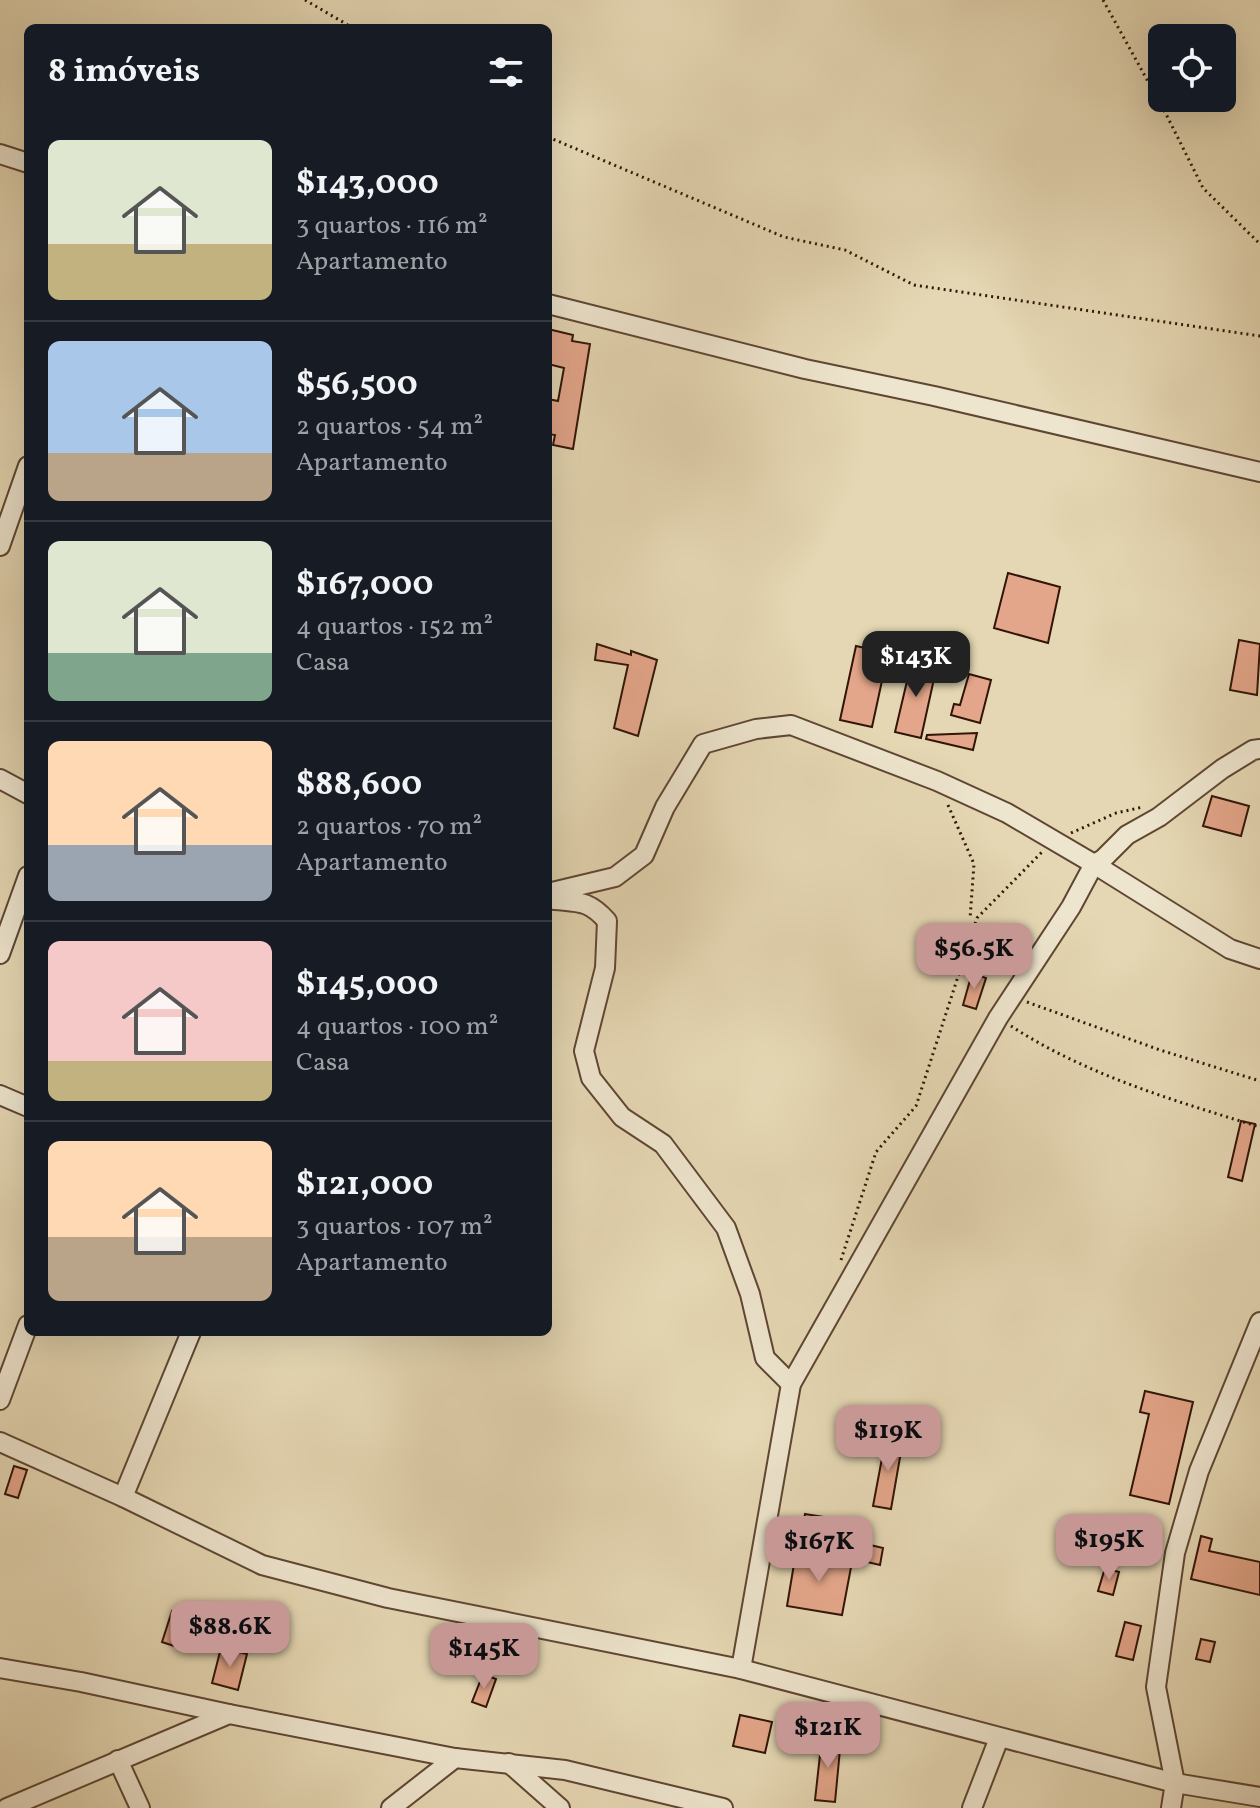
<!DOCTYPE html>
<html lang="pt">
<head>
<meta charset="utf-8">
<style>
  :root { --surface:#171b24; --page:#242831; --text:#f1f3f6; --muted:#9ea1a6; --line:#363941; --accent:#c59692 }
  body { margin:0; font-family:Vollkorn,serif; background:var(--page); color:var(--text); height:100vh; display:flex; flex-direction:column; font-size:30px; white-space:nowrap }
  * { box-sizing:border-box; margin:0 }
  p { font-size:26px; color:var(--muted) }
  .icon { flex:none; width:44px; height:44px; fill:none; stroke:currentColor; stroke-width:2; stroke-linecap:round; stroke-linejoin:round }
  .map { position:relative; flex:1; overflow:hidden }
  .sheet { position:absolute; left:24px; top:24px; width:528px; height:1312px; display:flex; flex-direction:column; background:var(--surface); border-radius:12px; box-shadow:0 8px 32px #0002 }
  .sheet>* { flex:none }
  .controls { position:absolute; left:1148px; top:24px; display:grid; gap:16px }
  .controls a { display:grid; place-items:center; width:88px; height:88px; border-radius:12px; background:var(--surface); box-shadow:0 8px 32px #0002; font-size:40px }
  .price { position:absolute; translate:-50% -68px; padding:0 18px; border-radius:16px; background:var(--accent); color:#111; font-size:26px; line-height:52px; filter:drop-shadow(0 2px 4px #0008) }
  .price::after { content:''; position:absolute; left:50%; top:48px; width:24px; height:18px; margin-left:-12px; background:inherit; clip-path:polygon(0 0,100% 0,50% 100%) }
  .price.on { background:#222; color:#fff }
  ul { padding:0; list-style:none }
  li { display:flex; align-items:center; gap:24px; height:200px; padding:0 24px }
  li+li { border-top:2px solid var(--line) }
  li span { display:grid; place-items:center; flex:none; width:224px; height:160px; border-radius:12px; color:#555 }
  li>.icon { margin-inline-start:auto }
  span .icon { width:96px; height:96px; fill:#fffc; stroke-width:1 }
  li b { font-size:34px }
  h2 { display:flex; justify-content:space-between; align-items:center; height:96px; padding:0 24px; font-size:34px }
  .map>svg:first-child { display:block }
</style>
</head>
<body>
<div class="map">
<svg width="1260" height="1808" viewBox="0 0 1260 1808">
  <rect width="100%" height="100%" fill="#e5d7b3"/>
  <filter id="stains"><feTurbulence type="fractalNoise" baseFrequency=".0025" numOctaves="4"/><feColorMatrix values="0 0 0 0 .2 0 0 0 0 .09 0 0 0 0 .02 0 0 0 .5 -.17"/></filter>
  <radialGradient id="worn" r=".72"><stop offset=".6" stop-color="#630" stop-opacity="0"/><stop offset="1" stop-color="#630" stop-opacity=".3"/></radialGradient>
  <!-- building -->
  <g fill="#e4a68a" stroke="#321508" stroke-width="2">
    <polygon points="548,329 573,335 572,341 590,344 573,449 553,445 555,435 548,434 548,399 558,401 564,368 548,364"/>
    <polygon points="1008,573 1060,587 1048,643 994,628"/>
    <polygon points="1239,640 1260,644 1257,695 1230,690"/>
    <polygon points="597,644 631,655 631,651 657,660 638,736 614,728 628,665 595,660"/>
    <polygon points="856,646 888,653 872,727 840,720"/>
    <polygon points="912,660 937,665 921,738 895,732"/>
    <polygon points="969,674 991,680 980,723 951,715 954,704 960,705"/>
    <polygon points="977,733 973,750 926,739 927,735"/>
    <polygon points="1212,796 1249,806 1241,836 1203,826"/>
    <polygon points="972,973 986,978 976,1009 963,1005"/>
    <polygon points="1241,1121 1255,1124 1242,1181 1228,1177"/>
    <polygon points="1145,1391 1193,1402 1169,1504 1130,1495 1149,1414 1140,1412"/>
    <polygon points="886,1437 903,1440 891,1509 873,1506"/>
    <polygon points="14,1466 27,1470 18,1498 5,1494"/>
    <polygon points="805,1514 862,1523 859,1539 802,1529"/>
    <polygon points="1201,1536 1212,1539 1209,1551 1260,1562 1260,1595 1191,1579"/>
    <polygon points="866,1544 883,1548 880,1565 863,1561"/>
    <polygon points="796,1552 852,1562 842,1615 787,1606"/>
    <polygon points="1105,1568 1119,1572 1113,1595 1098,1591"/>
    <polygon points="172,1611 184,1615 174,1646 162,1642"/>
    <polygon points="1125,1622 1141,1626 1133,1660 1116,1656"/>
    <polygon points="1201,1639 1215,1642 1210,1662 1196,1659"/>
    <polygon points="221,1648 247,1654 238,1690 212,1683"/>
    <polygon points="483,1674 496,1679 486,1707 472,1702"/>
    <polygon points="740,1715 772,1722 765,1753 733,1746"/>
    <polygon points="822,1737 841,1739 835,1802 815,1800"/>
  </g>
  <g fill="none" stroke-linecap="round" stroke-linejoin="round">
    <defs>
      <g id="street">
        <polyline points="0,154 28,163"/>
        <polyline points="548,304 805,369 934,396 1260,472"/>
        <polyline points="0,546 28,466"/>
        <polyline points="0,779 28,794"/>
        <polyline points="548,893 615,877 644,855 665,807 703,744 756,729 791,725 937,781 1007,813 1094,864 1230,949 1260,959"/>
        <path d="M548,899C576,903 587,898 607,921L605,968L584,1051L591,1078L622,1117L663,1144L726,1228L750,1294L765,1358L791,1384"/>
        <polyline points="0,954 28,876"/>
        <polyline points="0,1095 28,1107"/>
        <polyline points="0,1400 28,1325"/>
        <polyline points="0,1442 123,1497 262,1565 388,1598 741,1669 1175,1783 1260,1797"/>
        <polyline points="123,1497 191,1332"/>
        <polyline points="0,1668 81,1682 229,1714"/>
        <polyline points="741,1669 791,1384 998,1018 1071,907 1094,864 1103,859 1127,835 1159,817 1222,769 1253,750 1260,749"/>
        <polyline points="118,1760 140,1808"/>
        <polyline points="509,1763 560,1808"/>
        <polyline points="7,1808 229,1714 455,1758 565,1770 723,1808"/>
        <polyline points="391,1808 455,1758"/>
        <polyline points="972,1808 999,1738"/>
        <polyline points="1171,1808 1175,1783 1156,1687 1175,1553 1199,1471 1260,1322"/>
      </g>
    </defs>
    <!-- street casing -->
    <use href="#street" stroke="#5f4633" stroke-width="22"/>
    <!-- path -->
    <g stroke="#321508" stroke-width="3" stroke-dasharray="2 4" stroke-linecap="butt">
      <polyline points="305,0 353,28"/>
      <polyline points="1103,0 1167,116 1203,188 1260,244"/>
      <polyline points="548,137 784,237 845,250 914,285 1260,336"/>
      <polyline points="948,805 974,864 970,919"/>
      <polyline points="1071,833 1116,813 1143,807"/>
      <polyline points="1027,1002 1160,1050 1260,1081"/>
      <path d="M1011,1026C1086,1075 1175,1101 1260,1127"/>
      <polyline points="841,1260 876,1152 916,1106 977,918 1042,852"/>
    </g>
    <!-- street -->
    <use href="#street" stroke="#eee5ce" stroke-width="18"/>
  </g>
  <rect width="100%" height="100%" filter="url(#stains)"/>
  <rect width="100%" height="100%" fill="url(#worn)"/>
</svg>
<div class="controls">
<a><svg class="icon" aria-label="locate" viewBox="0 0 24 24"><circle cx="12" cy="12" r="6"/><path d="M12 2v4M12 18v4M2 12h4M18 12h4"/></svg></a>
</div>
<b class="price on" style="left:916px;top:699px">$143K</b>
<b class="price" style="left:974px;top:991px">$56.5K</b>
<b class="price" style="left:888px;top:1473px">$119K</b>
<b class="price" style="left:1109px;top:1582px">$195K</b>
<b class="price" style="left:819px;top:1584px">$167K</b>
<b class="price" style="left:230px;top:1669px">$88.6K</b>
<b class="price" style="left:484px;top:1691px">$145K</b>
<b class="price" style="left:828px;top:1770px">$121K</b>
<section class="sheet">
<h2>8 imóveis<svg class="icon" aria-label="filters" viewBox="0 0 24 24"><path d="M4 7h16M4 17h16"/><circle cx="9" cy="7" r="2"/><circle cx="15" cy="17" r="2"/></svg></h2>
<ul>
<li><span style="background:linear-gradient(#dfe7d0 65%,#c2b280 0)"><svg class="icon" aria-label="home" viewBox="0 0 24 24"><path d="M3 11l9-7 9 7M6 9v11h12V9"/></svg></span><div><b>$143,000</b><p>3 quartos · 116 m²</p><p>Apartamento</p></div></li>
<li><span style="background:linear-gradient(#a9c7e8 70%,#b9a48a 0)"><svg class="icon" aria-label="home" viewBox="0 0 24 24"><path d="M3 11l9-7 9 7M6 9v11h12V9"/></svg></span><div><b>$56,500</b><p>2 quartos · 54 m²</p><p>Apartamento</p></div></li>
<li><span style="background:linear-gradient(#dfe7d0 70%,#7fa58c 0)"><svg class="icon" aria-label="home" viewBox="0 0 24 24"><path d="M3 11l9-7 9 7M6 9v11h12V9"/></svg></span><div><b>$167,000</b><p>4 quartos · 152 m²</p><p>Casa</p></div></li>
<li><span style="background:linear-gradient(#ffd9b3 65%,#9aa5b1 0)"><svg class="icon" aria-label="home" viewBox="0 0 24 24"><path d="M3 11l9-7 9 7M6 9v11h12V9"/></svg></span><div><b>$88,600</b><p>2 quartos · 70 m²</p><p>Apartamento</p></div></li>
<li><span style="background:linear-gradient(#f6c9c9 75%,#c2b280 0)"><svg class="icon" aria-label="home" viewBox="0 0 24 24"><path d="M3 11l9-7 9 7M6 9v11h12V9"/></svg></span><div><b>$145,000</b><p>4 quartos · 100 m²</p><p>Casa</p></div></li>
<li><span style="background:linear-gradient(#ffd9b3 60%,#b9a48a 0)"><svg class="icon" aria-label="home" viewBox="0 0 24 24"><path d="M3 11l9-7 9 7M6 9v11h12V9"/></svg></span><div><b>$121,000</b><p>3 quartos · 107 m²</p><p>Apartamento</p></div></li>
</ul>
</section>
</div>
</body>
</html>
